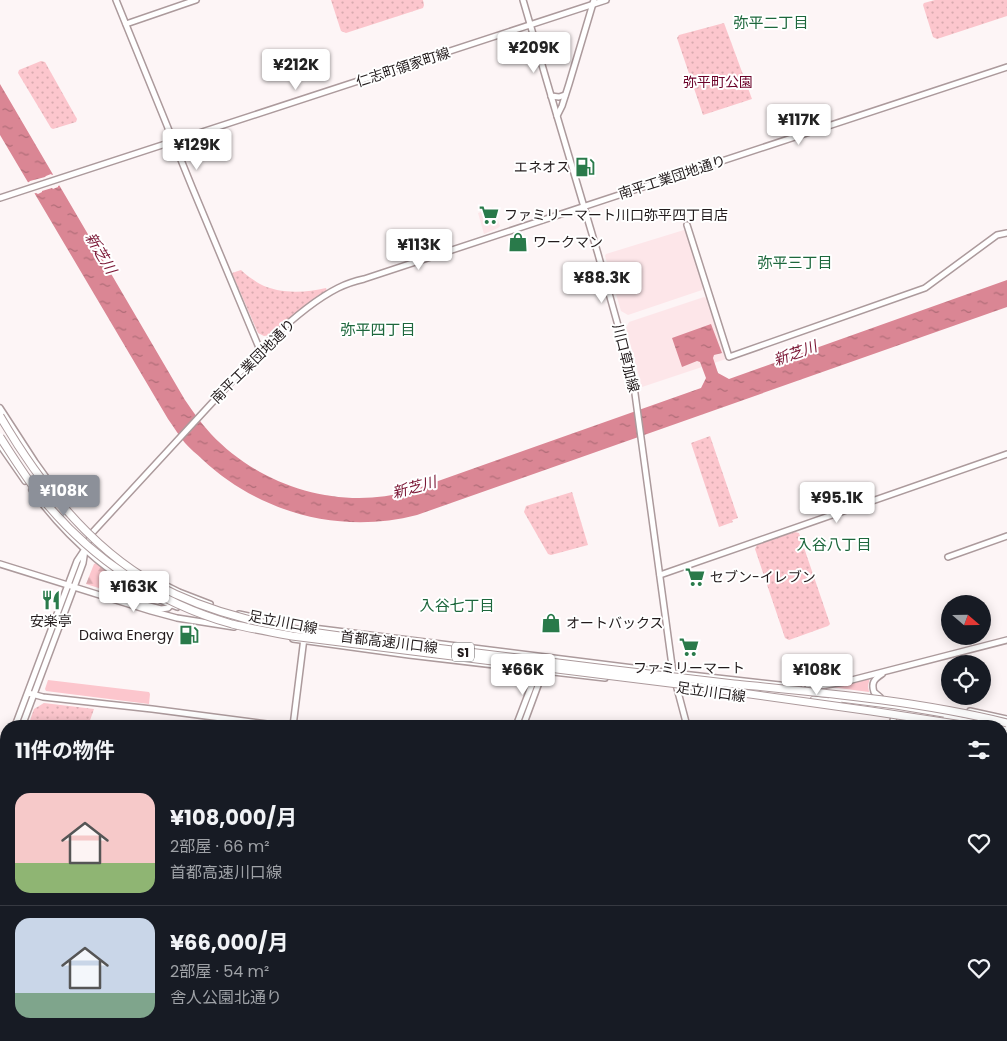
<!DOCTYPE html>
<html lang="ja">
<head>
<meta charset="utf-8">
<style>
  :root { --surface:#171b24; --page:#20242c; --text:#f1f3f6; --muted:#9ea1a6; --line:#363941; --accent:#8c9099 }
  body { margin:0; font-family:Poppins,"Noto Sans JP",sans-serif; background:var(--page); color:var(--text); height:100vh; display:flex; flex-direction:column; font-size:19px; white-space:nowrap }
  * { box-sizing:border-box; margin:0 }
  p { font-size:16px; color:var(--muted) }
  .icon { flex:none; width:28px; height:28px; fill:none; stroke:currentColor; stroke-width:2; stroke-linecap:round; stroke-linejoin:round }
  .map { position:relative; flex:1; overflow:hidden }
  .details { position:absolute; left:0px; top:720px; width:1008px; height:321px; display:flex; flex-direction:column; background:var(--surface); border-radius:20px 20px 0 0; box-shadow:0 2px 12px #0003 }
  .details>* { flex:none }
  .needle { width:32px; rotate:110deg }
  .buttons { position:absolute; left:941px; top:595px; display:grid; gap:10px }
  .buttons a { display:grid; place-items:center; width:50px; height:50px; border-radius:50%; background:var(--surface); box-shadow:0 2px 12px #0003; font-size:25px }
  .price { position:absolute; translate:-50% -42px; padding:0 11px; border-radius:5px; background:#fff; color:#222; font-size:16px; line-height:32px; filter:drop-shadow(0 1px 2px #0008) }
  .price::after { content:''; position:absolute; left:50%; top:30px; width:15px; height:11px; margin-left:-8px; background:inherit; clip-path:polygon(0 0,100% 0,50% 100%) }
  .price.current { background:var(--accent); color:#fff }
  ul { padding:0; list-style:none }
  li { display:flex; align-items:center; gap:15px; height:125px; padding:0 15px }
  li+li { border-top:1px solid var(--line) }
  li span { display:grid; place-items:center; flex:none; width:140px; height:100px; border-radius:15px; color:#555 }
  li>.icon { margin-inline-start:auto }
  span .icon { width:60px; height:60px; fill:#fffc; stroke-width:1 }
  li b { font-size:21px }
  h2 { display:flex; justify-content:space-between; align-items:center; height:60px; padding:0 15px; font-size:21px }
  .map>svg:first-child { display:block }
</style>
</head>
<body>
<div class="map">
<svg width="1007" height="1041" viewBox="0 0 1007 1041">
  <defs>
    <pattern id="forest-firs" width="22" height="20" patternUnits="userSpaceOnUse" patternTransform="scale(1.25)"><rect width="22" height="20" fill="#fcc6cd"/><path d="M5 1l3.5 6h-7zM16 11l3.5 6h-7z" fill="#d8aaaf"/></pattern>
    <pattern id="park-dots" width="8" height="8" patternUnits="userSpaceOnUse" patternTransform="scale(1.25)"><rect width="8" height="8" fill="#fcc6cd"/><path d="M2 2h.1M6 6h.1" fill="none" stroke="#d8aaaf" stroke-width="1.8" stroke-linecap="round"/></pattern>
    <pattern id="water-ripples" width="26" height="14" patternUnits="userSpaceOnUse" patternTransform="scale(1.25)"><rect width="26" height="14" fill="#da8694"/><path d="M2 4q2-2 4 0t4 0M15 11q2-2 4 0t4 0" fill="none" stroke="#b06d78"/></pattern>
  </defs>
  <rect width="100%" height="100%" fill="#fdf5f6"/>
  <!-- built -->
  <g fill="#fde6e9">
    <polygon points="493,207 500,226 498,228 484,234 478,213"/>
    <polygon points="684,230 686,231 703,287 702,290 628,315 621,311 605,256 606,254"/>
    <polygon points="704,297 707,298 726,359 642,387 626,328 629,322"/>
    <polygon points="528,1035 632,1035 636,1039 636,1041 533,1041"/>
  </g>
  <!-- green -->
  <g fill="#fcc6cd">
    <polygon points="870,677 868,686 869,692 831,687 831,686 847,684"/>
    <polygon points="48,680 149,692 150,694 149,704 46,691 45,689"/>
  </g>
  <!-- forest -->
  <polygon fill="url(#forest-firs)" points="96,563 133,589 130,598 86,584 94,564"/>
  <!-- park -->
  <g fill="url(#park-dots)">
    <polygon points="331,0 423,0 424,5 423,8 346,33 341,31"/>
    <polygon points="935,0 1007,0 1007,16 937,39 933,37 923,5 924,3"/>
    <polygon points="724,23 752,99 703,115 677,38 679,35"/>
    <polygon points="41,61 45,62 77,119 76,122 53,129 51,128 18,73 19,70"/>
    <path d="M241,270C246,275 253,280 260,284C279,294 305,293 326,288L327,291L308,304L270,335L264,336L258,333L232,273Z"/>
    <polygon points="710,436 738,518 732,520 733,522 719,527 691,443"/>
    <polygon points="572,492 588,545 551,555 548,554 524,512 526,506"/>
    <polygon points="795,532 799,533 830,624 828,626 789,640 785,638 755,549 757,545"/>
    <polygon points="44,703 94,709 88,726 28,726 34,709"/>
    <polygon points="1001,790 1007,792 1007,864 1001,886"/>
    <polygon points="0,837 6,840 6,924 0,939"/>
    <polygon points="0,989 6,992 6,1035 123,1035 139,1041 0,1041"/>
  </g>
  <!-- water -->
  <path fill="url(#water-ripples)" d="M0,84L185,400C193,412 201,423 211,434C261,487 340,511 410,491L701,388L706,378L700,362L697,361L682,367L672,338L711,324L722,353L714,355L713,358L718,373L729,379L1007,280V307L417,515C341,535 259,513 202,459C197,454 190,449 185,443C179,436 174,427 168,419L0,135Z"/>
  <!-- pier -->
  <polygon fill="#fdf5f6" points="56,173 63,184 58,186 58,187 53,189 52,188 42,191 42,192 38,194 36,193 32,194 26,183 29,182 30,181 45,177 46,176 51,174 52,175"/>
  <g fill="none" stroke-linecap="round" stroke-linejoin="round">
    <defs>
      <g id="secondary">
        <polyline points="116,0 192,187 260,350"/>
        <polyline points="523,0 557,116"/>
        <polyline points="594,0 569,84 562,106 557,116 598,254 633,379 673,673 687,726"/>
        <polyline points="126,24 196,0"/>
        <polyline points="551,96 559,97 565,95"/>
        <polyline points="0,198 606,0"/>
        <polyline points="687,225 729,357 925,288 997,235 1007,233"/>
        <polyline points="0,408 35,462 63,501"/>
        <polyline points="0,445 25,481"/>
        <path d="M32,490C68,540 119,585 177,607"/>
        <polyline points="948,557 1007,536"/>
        <polyline points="0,564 151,611 177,618 234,627"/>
        <polyline points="660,575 1007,454"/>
        <polyline points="151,578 179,592 210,604"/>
        <polyline points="106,595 161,609 168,608 172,604"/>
        <polyline points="239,614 277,622"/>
        <polyline points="305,627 673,673 798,687"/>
        <polyline points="293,639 409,655 605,678"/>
        <polyline points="808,688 844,682 1007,640"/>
        <polyline points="28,693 43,697 152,709 282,726"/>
        <path d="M880,697L874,692C871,683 874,679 882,674"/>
        <polyline points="970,711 1007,719"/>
        <path d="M15,726L77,561L85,549L92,533L270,340C290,321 314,300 338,288C346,284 355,281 364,279L1007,67"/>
        <polyline points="22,726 83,563 85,550"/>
        <polyline points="293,726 304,638"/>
        <polyline points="516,726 534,679 536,667"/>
        <polyline points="523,726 540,680 542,668"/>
        <polyline points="892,726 894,716"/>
        <polyline points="0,767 6,751"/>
        <polyline points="0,786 6,769"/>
        <polyline points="0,831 6,833"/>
        <polyline points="1001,923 1007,925"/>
        <polyline points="1001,1020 1007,1022"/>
        <polyline points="399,1041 402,1035"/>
        <polyline points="406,1041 408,1035"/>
        <polyline points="726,1041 727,1035"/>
      </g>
      <g id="highway">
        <polyline points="832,697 896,705 955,715"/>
        <polyline points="814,700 838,703"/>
        <polyline points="947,718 989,726"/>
        <polyline points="993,723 1007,727"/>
        <polyline points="1001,733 1007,734"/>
      </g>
    </defs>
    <!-- secondary casing -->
    <use href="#secondary" stroke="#ac9a9c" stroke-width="8"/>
    <!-- highway casing -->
    <use href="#highway" stroke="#ac9a9c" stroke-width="9"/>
    <!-- secondary -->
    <use href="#secondary" stroke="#fff" stroke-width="5"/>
    <!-- highway -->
    <use href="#highway" stroke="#fff" stroke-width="7"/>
    <defs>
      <g id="highway-bridge">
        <path d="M0,416C38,481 88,547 155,584C214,616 275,627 340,636C374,641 409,645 444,649C541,661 637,673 734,684C826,693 918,701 1007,723"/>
        <path d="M0,437C13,457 26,478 41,497C90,558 157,603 232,624C252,629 272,632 292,636L678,684L871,711L969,726"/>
      </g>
    </defs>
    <!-- highway-bridge casing -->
    <use href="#highway-bridge" stroke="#ac9a9c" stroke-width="9" stroke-linecap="butt"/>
    <!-- highway-bridge -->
    <use href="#highway-bridge" stroke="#fff" stroke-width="7"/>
  </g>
  <!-- icons -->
  <defs>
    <symbol id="fuel-bare" viewBox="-9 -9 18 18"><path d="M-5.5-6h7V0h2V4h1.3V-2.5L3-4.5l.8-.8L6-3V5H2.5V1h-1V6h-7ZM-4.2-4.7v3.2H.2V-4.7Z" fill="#297a4a" stroke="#fff" stroke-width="2.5" paint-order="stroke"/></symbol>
    <symbol id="supermarket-bare" viewBox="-9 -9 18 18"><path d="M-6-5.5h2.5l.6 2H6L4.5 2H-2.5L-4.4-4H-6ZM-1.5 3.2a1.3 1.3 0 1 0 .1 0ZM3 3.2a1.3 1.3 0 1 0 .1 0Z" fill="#297a4a" stroke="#fff" stroke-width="2.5" paint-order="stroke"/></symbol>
    <symbol id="shop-bare" viewBox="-9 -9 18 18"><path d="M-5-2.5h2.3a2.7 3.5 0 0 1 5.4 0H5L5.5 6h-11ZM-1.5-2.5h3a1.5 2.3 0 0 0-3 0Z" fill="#297a4a" stroke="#fff" stroke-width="2.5" paint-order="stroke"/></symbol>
    <symbol id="restaurant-bare" viewBox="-9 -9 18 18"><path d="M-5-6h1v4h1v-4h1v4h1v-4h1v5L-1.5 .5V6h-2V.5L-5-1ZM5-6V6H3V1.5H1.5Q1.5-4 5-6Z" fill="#297a4a" stroke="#fff" stroke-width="2.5" paint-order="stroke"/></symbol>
  </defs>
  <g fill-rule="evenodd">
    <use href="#fuel-bare" x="571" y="153" width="28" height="28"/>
    <use href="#supermarket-bare" x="475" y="201" width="28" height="28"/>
    <use href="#shop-bare" x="504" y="228" width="28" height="28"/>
    <use href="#supermarket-bare" x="681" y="563" width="28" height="28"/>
    <use href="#restaurant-bare" x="37" y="586" width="28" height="28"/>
    <use href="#shop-bare" x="537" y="609" width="28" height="28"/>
    <use href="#fuel-bare" x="175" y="621" width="28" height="28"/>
    <use href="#supermarket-bare" x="675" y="633" width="28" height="28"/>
  </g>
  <g text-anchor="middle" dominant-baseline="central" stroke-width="4" stroke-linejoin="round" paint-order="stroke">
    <!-- shield labels -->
    <rect fill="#fff" stroke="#645f60" stroke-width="1" x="452" y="642.5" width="22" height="19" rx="4"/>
    <g font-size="12" font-weight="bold" fill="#221b1c">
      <text x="463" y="652">S1</text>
    </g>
    <!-- street labels -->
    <g font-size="14" fill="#221b1c" stroke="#fff">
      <text transform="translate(403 67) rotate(-18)">仁志町領家町線</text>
      <text transform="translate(672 177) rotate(-18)">南平工業団地通り</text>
      <text transform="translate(626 358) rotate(76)">川口草加線</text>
      <text transform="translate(253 361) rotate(-45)">南平工業団地通り</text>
      <text transform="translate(283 622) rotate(11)">足立川口線</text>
      <text transform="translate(389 642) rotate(7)">首都高速川口線</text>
      <text transform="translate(711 692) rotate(8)">足立川口線</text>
    </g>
    <!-- park labels -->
    <g font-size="14" fill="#6b0229" stroke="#fff">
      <text x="718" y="82">弥平町公園</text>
    </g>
    <!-- poi labels -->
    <g font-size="14" fill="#221b1c" stroke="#fff" text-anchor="start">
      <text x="570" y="167" text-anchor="end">エネオス</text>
      <text x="504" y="215">ファミリーマート川口弥平四丁目店</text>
      <text x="533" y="242">ワークマン</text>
      <text x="710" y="577">セブン-イレブン</text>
      <text x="51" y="621" text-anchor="middle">安楽亭</text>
      <text x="566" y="623">オートバックス</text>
      <text x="174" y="635" text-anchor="end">Daiwa Energy</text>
      <text x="689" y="668" text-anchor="middle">ファミリーマート</text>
    </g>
    <!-- neighbourhood labels -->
    <g font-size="15" fill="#1d673c" stroke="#fff">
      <text x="771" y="22">弥平二丁目</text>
      <text x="795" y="262">弥平三丁目</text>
      <text x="378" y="329">弥平四丁目</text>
      <text x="834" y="544">入谷八丁目</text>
      <text x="457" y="605">入谷七丁目</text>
    </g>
    <!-- water labels -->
    <g font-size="15" font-style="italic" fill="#7b1735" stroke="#fff">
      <text transform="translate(101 253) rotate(59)">新芝川</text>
      <text transform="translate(795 353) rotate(-20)">新芝川</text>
      <text transform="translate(414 487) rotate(-15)">新芝川</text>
    </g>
  </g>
</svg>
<div class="buttons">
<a><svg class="needle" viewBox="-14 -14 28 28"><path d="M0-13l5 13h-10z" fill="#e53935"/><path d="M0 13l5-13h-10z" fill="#9ea1a6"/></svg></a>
<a><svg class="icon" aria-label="locate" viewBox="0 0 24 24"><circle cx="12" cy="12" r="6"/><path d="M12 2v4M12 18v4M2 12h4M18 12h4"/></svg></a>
</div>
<b class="price" style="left:534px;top:74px">¥209K</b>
<b class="price" style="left:296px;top:91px">¥212K</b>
<b class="price" style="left:799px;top:146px">¥117K</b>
<b class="price" style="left:197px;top:171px">¥129K</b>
<b class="price" style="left:419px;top:271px">¥113K</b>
<b class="price" style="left:602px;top:304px">¥88.3K</b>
<b class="price current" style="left:64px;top:517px">¥108K</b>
<b class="price" style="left:837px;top:524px">¥95.1K</b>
<b class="price" style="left:134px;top:613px">¥163K</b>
<b class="price" style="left:523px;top:696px">¥66K</b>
<b class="price" style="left:817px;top:696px">¥108K</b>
<section class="details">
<h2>11件の物件<svg class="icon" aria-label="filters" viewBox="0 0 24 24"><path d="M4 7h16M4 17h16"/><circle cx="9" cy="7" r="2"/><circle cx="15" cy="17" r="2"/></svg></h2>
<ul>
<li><span style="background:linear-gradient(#f6c9c9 70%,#8fb573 0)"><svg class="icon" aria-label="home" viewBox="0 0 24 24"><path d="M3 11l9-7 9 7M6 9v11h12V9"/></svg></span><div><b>¥108,000/月</b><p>2部屋 · 66 m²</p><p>首都高速川口線</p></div><svg class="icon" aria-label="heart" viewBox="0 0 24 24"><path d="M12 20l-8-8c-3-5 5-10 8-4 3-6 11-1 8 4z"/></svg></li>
<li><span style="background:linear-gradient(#c9d6e8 75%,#7fa58c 0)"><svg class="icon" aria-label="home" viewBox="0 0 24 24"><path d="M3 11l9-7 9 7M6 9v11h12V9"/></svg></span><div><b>¥66,000/月</b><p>2部屋 · 54 m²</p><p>舎人公園北通り</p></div><svg class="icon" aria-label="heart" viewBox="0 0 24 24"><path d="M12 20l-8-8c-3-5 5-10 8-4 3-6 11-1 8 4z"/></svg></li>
</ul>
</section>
</div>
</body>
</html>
